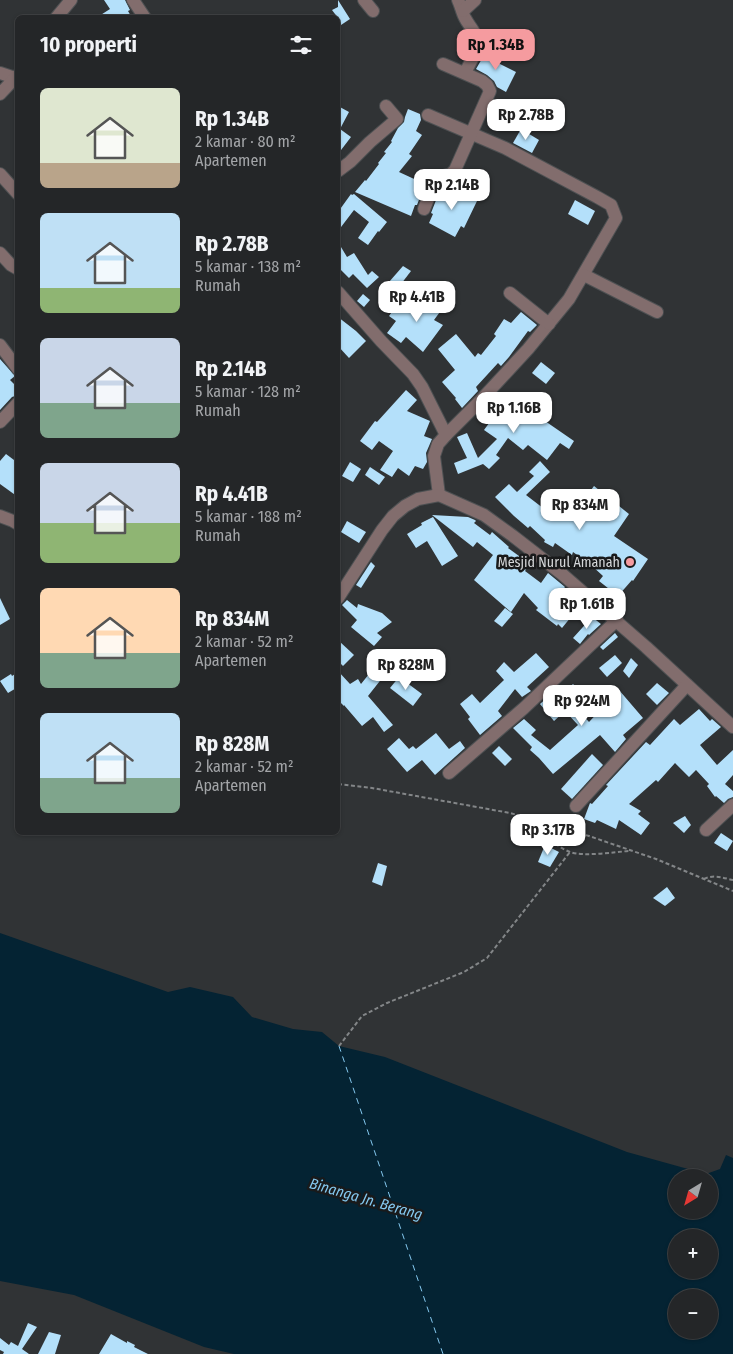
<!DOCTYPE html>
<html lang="id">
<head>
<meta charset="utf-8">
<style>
  :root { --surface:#242628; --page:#303234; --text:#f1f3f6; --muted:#a3a5a8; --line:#414345; --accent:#f59b9f }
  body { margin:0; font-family:"Fira Sans Condensed",sans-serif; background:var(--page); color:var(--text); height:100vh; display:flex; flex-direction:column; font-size:19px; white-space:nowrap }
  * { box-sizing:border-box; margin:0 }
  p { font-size:16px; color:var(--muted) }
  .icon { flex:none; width:28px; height:28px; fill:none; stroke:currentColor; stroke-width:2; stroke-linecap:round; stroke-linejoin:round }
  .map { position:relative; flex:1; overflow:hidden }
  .side { position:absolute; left:15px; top:15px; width:325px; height:820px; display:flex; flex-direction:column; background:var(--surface); border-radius:8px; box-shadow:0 1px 4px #0004,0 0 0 1px var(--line) }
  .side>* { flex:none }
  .needle { width:32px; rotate:217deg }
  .controls { position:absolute; left:668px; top:1169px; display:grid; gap:10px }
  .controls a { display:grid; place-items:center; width:50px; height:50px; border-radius:50%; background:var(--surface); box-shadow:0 1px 4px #0004,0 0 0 1px var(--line); font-size:25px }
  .price { position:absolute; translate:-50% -42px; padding:0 11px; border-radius:10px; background:#fff; color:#222; font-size:16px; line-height:32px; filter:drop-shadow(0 1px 2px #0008) }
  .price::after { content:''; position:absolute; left:50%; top:30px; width:15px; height:11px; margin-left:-8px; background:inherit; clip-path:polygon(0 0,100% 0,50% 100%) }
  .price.selected { background:var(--accent); color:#111 }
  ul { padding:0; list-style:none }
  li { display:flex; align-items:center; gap:15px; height:125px; padding:0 25px }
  li span { display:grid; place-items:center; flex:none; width:140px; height:100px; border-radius:8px; color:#555 }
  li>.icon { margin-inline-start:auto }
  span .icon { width:60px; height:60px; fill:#fffc; stroke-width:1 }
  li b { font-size:21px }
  h2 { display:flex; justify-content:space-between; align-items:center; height:60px; padding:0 25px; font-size:21px }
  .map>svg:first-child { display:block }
</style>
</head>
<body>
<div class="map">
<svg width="733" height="1354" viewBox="0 0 733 1354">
  <rect width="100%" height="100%" fill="#303335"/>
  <!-- water -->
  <path fill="#042333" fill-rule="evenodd" d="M0,933L168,992L190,987L233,997L252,1017L293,1029L322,1032L339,1046L385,1057L627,1152L706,1174L720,1169L726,1155L733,1158V1354H234L204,1347L74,1295L0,1281ZM676,1178H709V1210H676ZM676,1238H709V1270H676ZM676,1298H709V1330H676Z"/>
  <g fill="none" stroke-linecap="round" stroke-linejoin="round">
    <!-- ferry -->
    <polyline stroke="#85c9f0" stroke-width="1" stroke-dasharray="6 5" stroke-linecap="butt" points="339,1046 443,1354"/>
  </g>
  <!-- building -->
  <g fill="#b4e0fa">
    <polygon points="104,0 125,0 130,10 128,11 132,18 96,18 110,9"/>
    <polygon points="338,0 350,19 338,27 338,18 332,10 338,7"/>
    <polygon points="487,50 497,55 494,61 516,72 506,92 497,87 494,81 487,75 476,69"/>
    <polygon points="338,106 349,112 340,129 351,137 338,154"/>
    <polygon points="408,109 420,114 421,120 416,131 422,135 409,154 412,156 399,172 425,184 417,205 415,205 411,216 355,192 365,180 366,181 379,164 378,163 386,153 384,152 392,142 391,141 398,128 404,122 405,117"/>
    <polygon points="521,129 539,140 532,153 513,143"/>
    <polygon points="442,185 468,198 469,197 477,201 464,228 461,226 455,237 429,223 433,214 431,213"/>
    <polygon points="351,194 352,195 354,194 387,222 379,232 378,231 368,245 358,238 369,222 354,210 338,231 338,212"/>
    <polygon points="575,200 595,211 588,225 568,214"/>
    <polygon points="338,242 347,257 354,253 368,275 372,271 379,277 367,288 353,274 349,278 338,267"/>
    <polygon points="403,266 411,271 398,288 389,282"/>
    <polygon points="363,294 370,300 364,307 357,301"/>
    <polygon points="429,296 445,305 434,320 443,325 423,352 406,337 401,343 387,333 396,321 389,316 399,302 408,309 414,299 424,306"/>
    <polygon points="521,312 537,325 530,332 528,331 509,357 501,366 498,363 476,387 478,391 462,408 455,399 456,398 442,382 455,370 438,349 456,334 475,357 478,353 481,355 496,336 494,334 504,319 511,323"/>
    <polygon points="338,317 356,331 366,341 349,358 338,346"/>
    <polygon points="0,359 15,376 10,380 18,388 18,395 12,397 0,410"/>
    <polygon points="541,362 555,373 546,384 532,373"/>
    <polygon points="406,390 417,400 407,411 430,421 424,436 432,439 426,453 427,462 423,469 415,466 409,476 398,468 392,477 380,470 393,451 379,441 372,450 360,441 375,421 377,422"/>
    <polygon points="514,392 539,414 545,408 551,415 545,421 574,441 569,449 560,443 547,460 528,445 523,450 508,438 496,455 500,458 489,469 483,464 458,474 454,463 467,458 457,437 467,433 478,458 497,439 484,430 495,415 490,410 498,401 502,406"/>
    <polygon points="6,454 18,463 18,497 0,484 0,461"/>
    <polygon points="540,461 550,472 526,495 556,518 566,505 577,513 586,499 585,498 594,486 629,514 614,536 648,559 633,581 632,580 618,596 599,581 603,576 591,565 573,552 572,555 555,543 553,547 544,542 545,540 530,526 528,528 514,516 495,497 509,484 517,492 534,476 529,472"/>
    <polygon points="350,462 361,469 353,482 342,476"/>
    <polygon points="370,467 385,477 379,485 365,475"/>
    <polygon points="432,515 468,517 475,520 476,521 474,523 490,535 492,532 509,547 508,548 530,564 525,571 541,583 548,573 565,587 562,591 580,606 562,628 558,624 557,626 536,610 538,608 524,593 511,612 474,580 493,555 477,542 473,547"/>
    <polygon points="433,517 458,556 442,566 427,541 416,548 407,534 422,525 421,523"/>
    <polygon points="347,521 366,532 359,543 341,532"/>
    <polygon points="371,562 375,566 361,588 356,585"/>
    <polygon points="0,598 10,619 0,625"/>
    <polygon points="347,600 357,608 358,604 382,613 392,622 377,633 382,637 374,646 351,627 357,620 342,605"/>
    <polygon points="505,608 513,614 502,627 494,621"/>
    <polygon points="592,617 601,624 589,635 588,634 580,644 573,638"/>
    <polygon points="615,633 618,637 603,650 600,647"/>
    <polygon points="338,640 354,655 343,666 338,661"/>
    <polygon points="536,653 549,667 527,687 531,691 522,697 515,689 498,711 502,716 480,735 468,719 470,717 460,704 472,694 480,703 504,680 496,671 504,662 514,672"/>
    <polygon points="615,655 622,663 607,677 599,668"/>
    <polygon points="631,658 638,665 629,678 623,671"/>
    <polygon points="373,669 383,677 368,696 393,725 384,732 373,717 362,726 344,705 344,706 338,700 338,671 350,684 358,679 361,684"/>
    <polygon points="18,672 18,687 8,693 0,681 11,674 12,676"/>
    <polygon points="399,677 422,694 413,706 390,688"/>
    <polygon points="657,683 669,693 657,705 646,694"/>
    <polygon points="573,684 585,696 575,706 589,722 619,690 643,718 623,735 626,739 615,752 600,735 553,774 539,758 530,750 532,747 513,728 524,719 536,730 531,735 550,750 578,725 565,711 554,721 540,704 549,696 554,702"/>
    <polygon points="699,709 710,721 712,719 721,727 700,745 717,765 733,750 733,775 725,784 733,791 733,797 728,799 724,803 716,796 715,797 707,786 709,784 696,770 689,777 675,763 658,782 656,780 629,804 641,811 638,814 650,823 641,835 619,820 616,829 597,820 595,823 584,819 590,803 592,804 608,786 606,785 646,742 650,745 674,719 680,725"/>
    <polygon points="436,733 449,749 460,741 465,748 435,775 422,760 407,772 387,749 399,738 409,749 413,746 416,749"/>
    <polygon points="499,746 512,759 505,766 492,753"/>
    <polygon points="592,754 603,765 572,799 561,789"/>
    <polygon points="685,816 691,825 684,833 673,823"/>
    <polygon points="721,833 733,841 727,851 714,843"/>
    <polygon points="545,845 559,852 550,867 538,862"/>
    <polygon points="378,863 387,866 382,886 372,882"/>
    <polygon points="667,887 675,898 665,906 653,898"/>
    <polygon points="28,1323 37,1327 22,1349 29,1354 3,1354 4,1352 0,1350 0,1338 9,1345 11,1342 18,1346"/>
    <polygon points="49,1332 61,1335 55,1354 38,1354"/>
    <polygon points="111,1334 127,1343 127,1341 135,1345 134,1347 148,1354 99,1354"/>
  </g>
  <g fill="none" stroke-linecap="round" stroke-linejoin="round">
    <defs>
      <g id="minor">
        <polyline points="133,0 145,18"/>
        <polyline points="364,0 373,11"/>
        <path d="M458,0C461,6 462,13 465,18C468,24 473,29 476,36C481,47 470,62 465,73"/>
        <polyline points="463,11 475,0"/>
        <polyline points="56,18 71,0"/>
        <polyline points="0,73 15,78 18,75"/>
        <polyline points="0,94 15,78"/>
        <polyline points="428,115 505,148 597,197 611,205 616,218 569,299 528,349 479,402 446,435"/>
        <polyline points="338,171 350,162 370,142 397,119 386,106"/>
        <polyline points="0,174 18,194"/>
        <polyline points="424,209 436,178 451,174 455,170 490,91 487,85 482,81 443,64"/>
        <polyline points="0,253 11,265 18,269"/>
        <polyline points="584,275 657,312"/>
        <polyline points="338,292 381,341 413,374 422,387 446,435 438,444 434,456 439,495"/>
        <polyline points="510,293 549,324"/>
        <polyline points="0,345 18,369"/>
        <polyline points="0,422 18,403"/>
        <polyline points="0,516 13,521 18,524"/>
        <polyline points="338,598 382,530 393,516 405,506 418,499 439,495 484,515 513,536 562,574 646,647 733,727"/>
        <polyline points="449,773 524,708 617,620"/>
        <polyline points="576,806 687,685"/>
        <polyline points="706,830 733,805"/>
      </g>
    </defs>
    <!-- minor casing -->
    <use href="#minor" stroke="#4e5153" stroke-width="14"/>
    <!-- path -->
    <g stroke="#838688" stroke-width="2" stroke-dasharray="4 2.5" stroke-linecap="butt">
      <polyline points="338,784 372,788 510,813 589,836 656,859 733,891"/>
      <path d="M526,818C537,828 556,847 570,852C584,857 614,852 629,851"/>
      <path d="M704,879C714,874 723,878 733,880"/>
      <polyline points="339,1046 362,1016 387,1003 464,972 487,958 570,852"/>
    </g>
    <!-- minor -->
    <use href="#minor" stroke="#826d6d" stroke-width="12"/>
  </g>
  <!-- markers -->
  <circle fill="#f59b9f" stroke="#191a1b" stroke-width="2" cx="630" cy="562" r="5"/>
  <g text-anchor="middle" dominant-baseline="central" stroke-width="5" stroke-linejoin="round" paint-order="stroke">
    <!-- poi labels -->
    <g font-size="14" fill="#d5d7d9" stroke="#191a1b" text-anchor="end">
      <text x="620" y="562">Mesjid Nurul Amanah</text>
    </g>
    <!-- water labels -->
    <g font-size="15" font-style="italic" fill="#85c9f0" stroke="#191a1b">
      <text transform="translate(366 1199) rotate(16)">Binanga Jn. Berang</text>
    </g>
  </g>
</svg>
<div class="controls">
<a><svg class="needle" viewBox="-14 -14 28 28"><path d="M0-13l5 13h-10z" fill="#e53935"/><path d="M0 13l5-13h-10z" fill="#a3a5a8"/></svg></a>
<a>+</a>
<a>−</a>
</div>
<b class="price selected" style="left:496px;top:71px">Rp 1.34B</b>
<b class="price" style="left:526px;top:141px">Rp 2.78B</b>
<b class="price" style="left:452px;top:211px">Rp 2.14B</b>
<b class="price" style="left:417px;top:323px">Rp 4.41B</b>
<b class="price" style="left:514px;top:434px">Rp 1.16B</b>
<b class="price" style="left:580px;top:531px">Rp 834M</b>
<b class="price" style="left:587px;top:630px">Rp 1.61B</b>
<b class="price" style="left:406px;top:691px">Rp 828M</b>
<b class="price" style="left:582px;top:727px">Rp 924M</b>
<b class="price" style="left:548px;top:856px">Rp 3.17B</b>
<section class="side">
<h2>10 properti<svg class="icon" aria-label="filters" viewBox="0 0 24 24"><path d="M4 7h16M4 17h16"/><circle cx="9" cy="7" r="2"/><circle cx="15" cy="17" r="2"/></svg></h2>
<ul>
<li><span style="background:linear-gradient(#dfe7d0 75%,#b9a48a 0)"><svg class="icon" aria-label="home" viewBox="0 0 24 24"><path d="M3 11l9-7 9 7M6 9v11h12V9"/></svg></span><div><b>Rp 1.34B</b><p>2 kamar · 80 m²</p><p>Apartemen</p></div></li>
<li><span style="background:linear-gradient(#bfe0f5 75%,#8fb573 0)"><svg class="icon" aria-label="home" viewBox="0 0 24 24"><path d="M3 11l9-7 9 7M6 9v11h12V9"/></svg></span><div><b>Rp 2.78B</b><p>5 kamar · 138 m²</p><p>Rumah</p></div></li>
<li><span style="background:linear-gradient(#c9d6e8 65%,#7fa58c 0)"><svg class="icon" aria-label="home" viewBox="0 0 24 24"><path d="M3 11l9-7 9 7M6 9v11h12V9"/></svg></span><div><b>Rp 2.14B</b><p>5 kamar · 128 m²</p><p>Rumah</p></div></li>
<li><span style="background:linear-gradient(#c9d6e8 60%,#8fb573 0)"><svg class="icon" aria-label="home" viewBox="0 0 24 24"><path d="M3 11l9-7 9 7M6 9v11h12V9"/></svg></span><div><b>Rp 4.41B</b><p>5 kamar · 188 m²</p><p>Rumah</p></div></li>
<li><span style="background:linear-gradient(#ffd9b3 65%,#7fa58c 0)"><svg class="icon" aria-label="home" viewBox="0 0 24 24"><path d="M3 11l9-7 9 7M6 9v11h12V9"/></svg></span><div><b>Rp 834M</b><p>2 kamar · 52 m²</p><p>Apartemen</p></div></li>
<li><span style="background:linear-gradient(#bfe0f5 65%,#7fa58c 0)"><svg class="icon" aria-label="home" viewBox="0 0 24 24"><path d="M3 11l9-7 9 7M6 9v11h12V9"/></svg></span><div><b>Rp 828M</b><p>2 kamar · 52 m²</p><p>Apartemen</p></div></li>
</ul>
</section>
</div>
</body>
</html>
